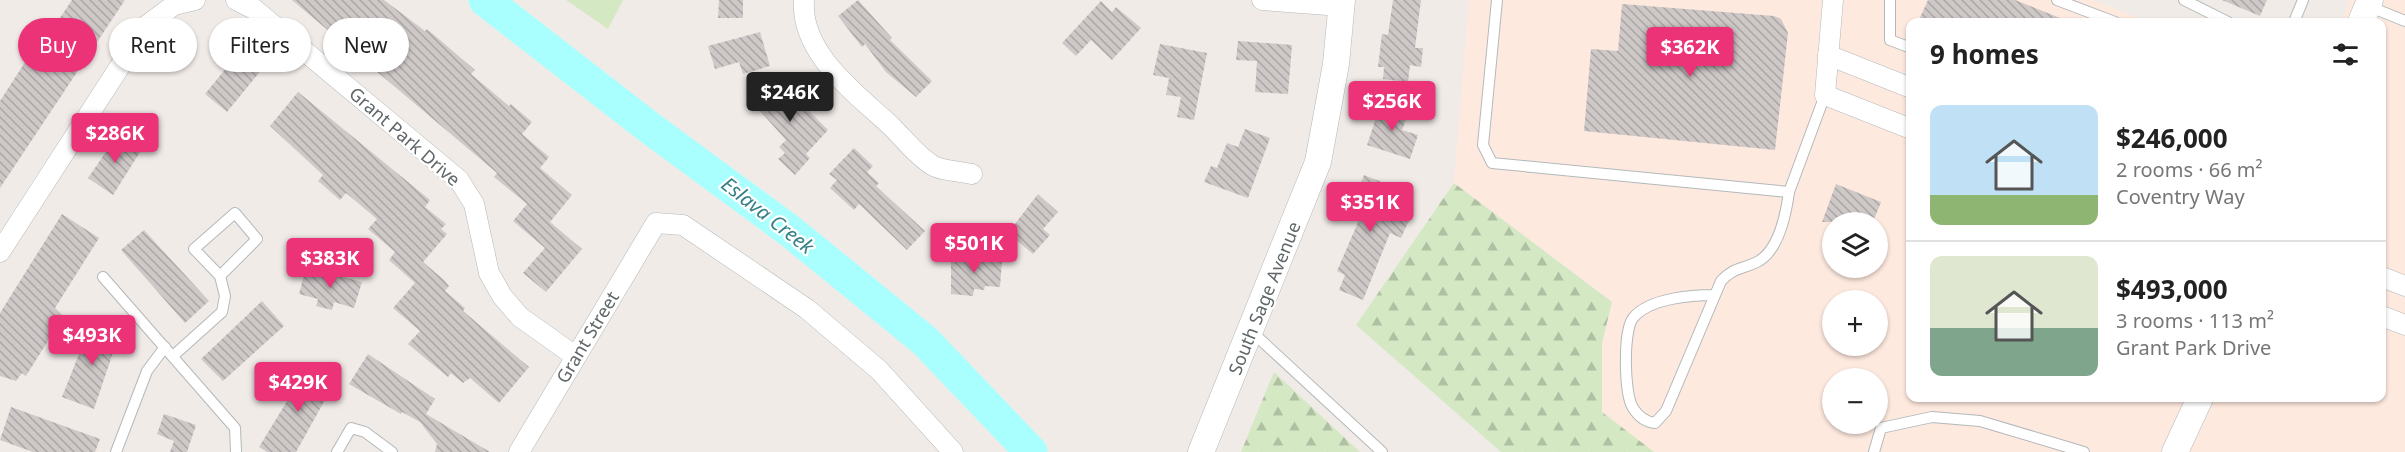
<!DOCTYPE html>
<html lang="en">
<head>
<meta charset="utf-8">
<style>
  :root { --surface:#fff; --page:#f2f2f2; --text:#222; --muted:#767676; --line:#e0e0e0; --accent:#ec3378 }
  body { margin:0; font-family:"Noto Sans",sans-serif; background:var(--page); color:var(--text); height:100vh; display:flex; flex-direction:column; font-size:22px; white-space:nowrap }
  * { box-sizing:border-box; margin:0 }
  p { font-size:20px; color:var(--muted) }
  .icon { flex:none; width:33px; height:33px; fill:none; stroke:currentColor; stroke-width:2; stroke-linecap:round; stroke-linejoin:round }
  .map { position:relative; flex:1; overflow:hidden }
  .side { position:absolute; left:1906px; top:18px; width:480px; height:384px; display:flex; flex-direction:column; background:var(--surface); border-radius:12px; box-shadow:0 2px 4px #0004 }
  .side>* { flex:none }
  .guide { position:absolute; left:18px; top:18px; width:570px; height:54px; display:flex; gap:12px }
  .controls { position:absolute; left:1822px; top:212px; display:grid; gap:12px }
  .controls a { display:grid; place-items:center; width:66px; height:66px; border-radius:50%; background:var(--surface); box-shadow:0 2px 4px #0004; font-size:30px }
  .price { position:absolute; translate:-50% -51px; padding:0 14px; border-radius:6px; background:var(--accent); color:#fff; font-size:20px; line-height:39px; filter:drop-shadow(0 2px 3px #0008) }
  .price::after { content:''; position:absolute; left:50%; top:36px; width:18px; height:14px; margin-left:-9px; background:inherit; clip-path:polygon(0 0,100% 0,50% 100%) }
  .price.active { background:#222; color:#fff }
  ul { padding:0; list-style:none }
  li { display:flex; align-items:center; gap:18px; height:150px; padding:0 24px }
  li+li { border-top:2px solid var(--line) }
  li span { display:grid; place-items:center; flex:none; width:168px; height:120px; border-radius:12px; color:#555 }
  li>.icon { margin-inline-start:auto }
  span .icon { width:72px; height:72px; fill:#fffc; stroke-width:1 }
  li b { font-size:26px }
  h2 { display:flex; justify-content:space-between; align-items:center; height:72px; padding:0 24px; font-size:26px }
  .chip { padding:0 21px; border-radius:27px; background:var(--surface); box-shadow:0 2px 4px #0004; font-size:21px; line-height:54px }
  .chip.active { background:var(--accent); color:#fff }
  .map>svg:first-child { display:block }
</style>
</head>
<body>
<div class="map">
<svg width="2405" height="452" viewBox="0 0 2405 452">
  <defs>
    <pattern id="forest-firs" width="22" height="20" patternUnits="userSpaceOnUse" patternTransform="scale(1.5)"><rect width="22" height="20" fill="#d4e8c4"/><path d="M5 1l3.5 6h-7zM16 11l3.5 6h-7z" fill="#afc0a3"/></pattern>
    <pattern id="building-back-hatch" width="6" height="6" patternUnits="userSpaceOnUse" patternTransform="scale(1.5)"><rect width="6" height="6" fill="#cec8c7"/><path d="M-1 5l2 2M0 0l6 6M5-1l2 2" fill="none" stroke="#aaa6a5"/></pattern>
  </defs>
  <rect width="100%" height="100%" fill="#f1ebe8"/>
  <!-- commercial -->
  <path fill="#fee9df" fill-rule="evenodd" d="M1469,0H2092L2150,22H1911V398H2382V22H2341L2350,0H2405V452H1654L1602,412V343L1612,302L1454,183ZM1833,222H1878V267H1833ZM1833,300H1878V345H1833ZM1833,378H1878V423H1833Z"/>
  <!-- forest -->
  <g fill="url(#forest-firs)">
    <polygon points="1454,183 1612,302 1602,343 1602,412 1654,452 1501,452 1356,325"/>
    <polygon points="1274,372 1360,452 1241,452"/>
  </g>
  <!-- park -->
  <polygon fill="#d4e8c4" points="566,0 623,0 608,29"/>
  <g fill="none" stroke-linecap="round" stroke-linejoin="round">
    <!-- river -->
    <polyline stroke="#a9fffe" stroke-width="33" points="485,0 650,128 790,231 925,341 1031,452"/>
  </g>
  <!-- building -->
  <g fill="url(#building-back-hatch)">
    <polygon points="72,0 125,0 0,188 0,101 49,25 53,28"/>
    <polygon points="292,0 384,0 425,31 427,29 475,70 471,74 509,106 511,104 532,122 522,134 549,157 540,168 572,195 550,222 582,249 546,292 523,273 545,248 513,221 527,204 494,177 497,173"/>
    <polygon points="719,0 743,0 743,18 718,18"/>
    <polygon points="858,0 892,38 890,40 932,81 916,97 886,72 865,44 862,47 838,16"/>
    <polygon points="1393,0 1421,0 1415,48 1423,48 1421,67 1410,65 1408,82 1383,79 1384,67 1378,67 1382,34 1388,35"/>
    <polygon points="1928,0 2015,0 2070,22 1918,22"/>
    <polygon points="2222,0 2267,0 2260,16"/>
    <polygon points="1101,1 1112,12 1116,7 1141,28 1112,60 1091,40 1076,56 1062,43"/>
    <polygon points="1622,4 1774,16 1781,19 1788,33 1775,150 1584,131 1591,49 1618,51"/>
    <polygon points="760,32 770,66 743,74 739,62 715,69 708,46"/>
    <polygon points="1238,41 1292,45 1288,94 1255,92 1257,61 1236,60"/>
    <polygon points="1160,44 1207,53 1194,120 1177,117 1181,97 1166,95 1169,78 1153,75"/>
    <polygon points="245,45 267,63 227,112 205,94"/>
    <polygon points="775,77 828,130 806,154 810,158 795,175 778,159 785,153 779,147 786,140 750,100"/>
    <polygon points="298,92 430,200 425,207 446,224 441,229 447,234 423,262 444,280 449,286 445,291 465,308 463,311 529,367 499,403 470,378 463,383 451,373 448,377 408,344 420,331 393,308 415,283 389,260 395,252 368,229 377,219 346,193 340,200 318,181 323,175 270,126"/>
    <polygon points="1381,103 1409,112 1402,130 1418,135 1410,159 1367,145"/>
    <polygon points="1245,129 1270,138 1248,198 1204,182 1211,166 1217,168 1227,143 1238,147"/>
    <polygon points="119,133 142,149 113,195 88,178"/>
    <polygon points="854,148 873,166 867,172 879,183 876,186 925,231 907,250 859,204 854,210 830,188 837,180 829,174"/>
    <polygon points="1364,175 1397,188 1390,205 1412,214 1401,238 1390,233 1363,300 1339,290 1345,275 1337,271 1359,220 1347,215 1351,204 1346,202 1355,183 1360,185"/>
    <polygon points="1836,184 1881,202 1873,222 1822,222"/>
    <polygon points="1038,194 1058,212 1043,229 1050,235 1033,254 1008,233"/>
    <polygon points="62,214 99,238 55,308 62,315 46,344 26,376 22,373 16,381 0,376 0,313"/>
    <polygon points="144,230 209,301 185,323 121,250"/>
    <polygon points="951,254 1002,261 1000,287 985,286 984,290 974,289 973,296 951,294"/>
    <polygon points="306,267 362,282 354,308 334,302 332,310 316,306 318,299 299,294"/>
    <polygon points="262,301 284,326 223,381 201,359"/>
    <polygon points="92,321 120,332 94,409 62,397"/>
    <polygon points="368,354 435,399 426,414 490,452 435,452 437,444 420,422 402,412 401,414 349,384"/>
    <polygon points="308,367 335,382 296,452 267,452 259,447"/>
    <polygon points="11,407 100,439 95,452 33,452 0,440"/>
    <polygon points="164,414 196,425 187,452 170,452 174,441 157,434"/>
  </g>
  <g fill="none" stroke-linecap="round" stroke-linejoin="round">
    <defs>
      <g id="service">
        <polyline points="1497,0 1483,145 1492,163 1789,192 1825,95"/>
        <polyline points="1890,0 1890,40 1911,48"/>
        <polyline points="2057,0 2115,22"/>
        <polyline points="2184,0 2228,22"/>
        <polyline points="2368,6 2405,21"/>
        <polyline points="2294,22 2303,0"/>
        <polyline points="103,277 235,428 236,452"/>
        <path d="M1715,295C1692,295 1649,298 1633,318C1623,331 1624,394 1633,408C1638,416 1646,422 1655,423L1666,411L1721,281C1734,267 1741,270 1757,262C1779,251 1786,214 1789,192"/>
        <polyline points="1251,331 1382,452"/>
        <polyline points="173,356 222,312 225,296 220,276 257,239 235,213 194,249 220,276"/>
        <polyline points="116,452 147,371 165,347"/>
        <polyline points="337,452 351,428 365,432 392,452"/>
        <polyline points="1874,452 1881,428 1932,417 1980,421 2084,452"/>
      </g>
      <g id="minor">
        <polyline points="236,0 254,9 459,180 474,204 489,273 502,296 520,317 575,356"/>
        <path d="M804,0C800,54 857,94 892,127C904,139 917,156 932,165C941,171 960,171 972,174"/>
        <polyline points="1262,0 1341,6"/>
        <polyline points="1833,0 1825,95 1911,129"/>
        <polyline points="1828,55 1911,88"/>
        <polyline points="0,252 146,26 174,5 195,0"/>
        <polyline points="2382,277 2405,286"/>
        <polyline points="2382,316 2405,325"/>
        <polyline points="519,452 656,223 683,225 807,309 879,370 953,452"/>
      </g>
      <g id="tertiary">
        <polyline points="2361,22 2370,0"/>
        <polyline points="1201,452 1318,162 1336,64 1342,0"/>
        <polyline points="2175,452 2200,398"/>
      </g>
    </defs>
    <!-- service casing -->
    <use href="#service" stroke="#b3b8ba" stroke-width="12"/>
    <!-- minor casing -->
    <use href="#minor" stroke="#b3b8ba" stroke-width="21"/>
    <!-- tertiary casing -->
    <use href="#tertiary" stroke="#b3b8ba" stroke-width="27"/>
    <!-- service -->
    <use href="#service" stroke="#fff" stroke-width="10"/>
    <!-- minor -->
    <use href="#minor" stroke="#fff" stroke-width="20"/>
    <!-- tertiary -->
    <use href="#tertiary" stroke="#fff" stroke-width="26"/>
  </g>
  <g text-anchor="middle" dominant-baseline="central" stroke-width="4.5" stroke-linejoin="round" paint-order="stroke">
    <!-- street labels -->
    <g font-size="18" fill="#5f6768" stroke="#fff">
      <text transform="translate(405 136) rotate(41)">Grant Park Drive</text>
      <text transform="translate(1264 298) rotate(-68)">South Sage Avenue</text>
      <text transform="translate(587 337) rotate(-59)">Grant Street</text>
    </g>
    <!-- water labels -->
    <g font-size="20" font-style="italic" fill="#358187" stroke="#fff">
      <text transform="translate(768 215) rotate(38)">Eslava Creek</text>
    </g>
  </g>
</svg>
<div class="controls">
<a><svg class="icon" aria-label="layers" viewBox="0 0 24 24"><path d="M12 4l9 5-9 5-9-5zM3 14l9 5 9-5"/></svg></a>
<a>+</a>
<a>−</a>
</div>
<b class="price" style="left:1690px;top:78px">$362K</b>
<b class="price active" style="left:790px;top:123px">$246K</b>
<b class="price" style="left:1392px;top:132px">$256K</b>
<b class="price" style="left:115px;top:164px">$286K</b>
<b class="price" style="left:1370px;top:233px">$351K</b>
<b class="price" style="left:974px;top:274px">$501K</b>
<b class="price" style="left:330px;top:289px">$383K</b>
<b class="price" style="left:92px;top:366px">$493K</b>
<b class="price" style="left:298px;top:413px">$429K</b>
<div class="guide">
<a class="chip active">Buy</a>
<a class="chip">Rent</a>
<a class="chip">Filters</a>
<a class="chip">New</a>
</div>
<section class="side">
<h2>9 homes<svg class="icon" aria-label="filters" viewBox="0 0 24 24"><path d="M4 7h16M4 17h16"/><circle cx="9" cy="7" r="2"/><circle cx="15" cy="17" r="2"/></svg></h2>
<ul>
<li><span style="background:linear-gradient(#bfe0f5 75%,#8fb573 0)"><svg class="icon" aria-label="home" viewBox="0 0 24 24"><path d="M3 11l9-7 9 7M6 9v11h12V9"/></svg></span><div><b>$246,000</b><p>2 rooms · 66 m²</p><p>Coventry Way</p></div></li>
<li><span style="background:linear-gradient(#dfe7d0 60%,#7fa58c 0)"><svg class="icon" aria-label="home" viewBox="0 0 24 24"><path d="M3 11l9-7 9 7M6 9v11h12V9"/></svg></span><div><b>$493,000</b><p>3 rooms · 113 m²</p><p>Grant Park Drive</p></div></li>
</ul>
</section>
</div>
</body>
</html>
